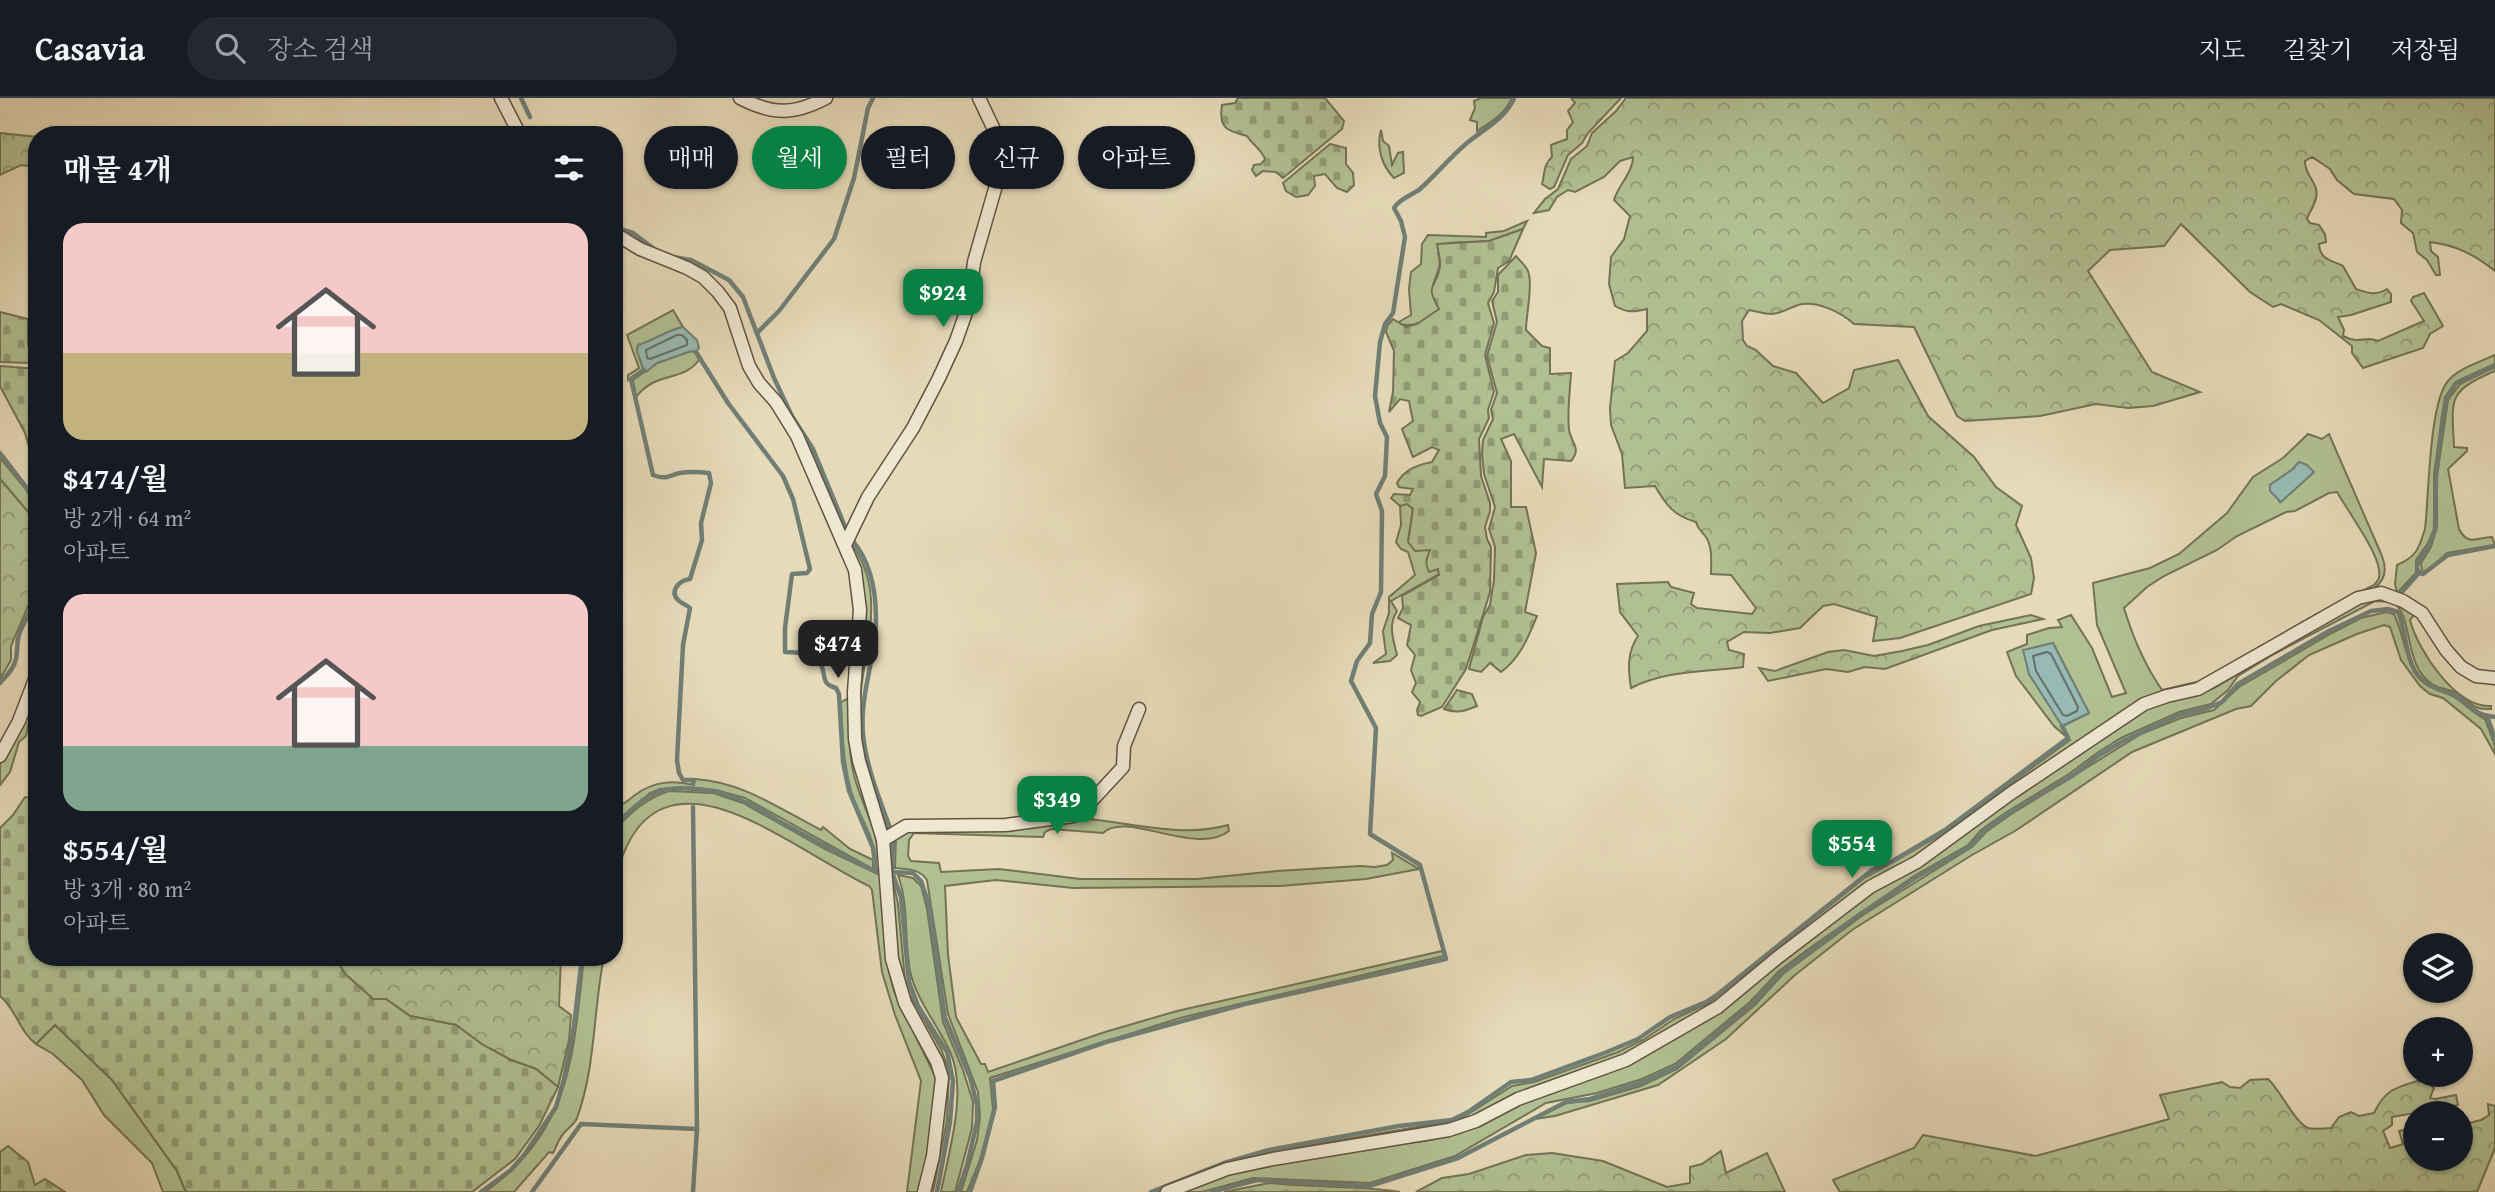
<!DOCTYPE html>
<html lang="ko">
<head>
<meta charset="utf-8">
<style>
  :root { --surface:#171b24; --page:#242831; --text:#f1f3f6; --muted:#9ea1a6; --line:#363941; --accent:#0b8043 }
  body { margin:0; font-family:"Gentium Book Plus","Noto Serif KR",serif; background:var(--page); color:var(--text); height:100vh; display:flex; flex-direction:column; font-size:26px; white-space:nowrap }
  * { box-sizing:border-box; margin:0 }
  p { font-size:23px; color:var(--muted) }
  .icon { flex:none; width:38px; height:38px; fill:none; stroke:currentColor; stroke-width:2; stroke-linecap:round; stroke-linejoin:round }
  .map { position:relative; flex:1; overflow:hidden }
  .sheet { position:absolute; left:28px; top:28px; width:595px; height:840px; display:flex; flex-direction:column; background:var(--surface); border-radius:28px; box-shadow:0 2px 5px #0004 }
  .sheet>* { flex:none }
  .banner { position:absolute; left:644px; top:28px; width:665px; height:63px; display:flex; gap:14px }
  .controls { position:absolute; left:2403px; top:835px; display:grid; gap:14px }
  .controls a { display:grid; place-items:center; width:70px; height:70px; border-radius:50%; background:var(--surface); box-shadow:0 2px 5px #0004; font-size:35px }
  .price { position:absolute; translate:-50% -60px; padding:0 16px; border-radius:14px; background:var(--accent); color:#fff; font-size:23px; line-height:46px; filter:drop-shadow(0 2px 4px #0008) }
  .price::after { content:''; position:absolute; left:50%; top:42px; width:21px; height:16px; margin-left:-10px; background:inherit; clip-path:polygon(0 0,100% 0,50% 100%) }
  .price.on { background:#222; color:#fff }
  ul { padding:0; list-style:none }
  li { display:grid; align-content:center; gap:14px; height:371px; padding:0 35px }
  li span { display:grid; place-items:center; height:217px; border-radius:21px; color:#555 }
  li>.icon { margin-inline-start:auto }
  span .icon { width:126px; height:126px; fill:#fffc; stroke-width:1 }
  li b { font-size:30px }
  h2 { display:flex; justify-content:space-between; align-items:center; height:84px; padding:0 35px; font-size:30px }
  .pill { padding:0 24px; border-radius:32px; background:var(--surface); box-shadow:0 2px 5px #0004; font-size:24px; line-height:63px }
  .pill.on { background:var(--accent); color:#fff }
  header { display:flex; align-items:center; gap:42px; box-sizing:border-box; height:98px; padding:0 35px; background:var(--surface); border-bottom:2px solid var(--line) }
  header strong { font-size:33px }
  nav { display:flex; gap:38px; margin-inline-start:auto; font-size:24px }
  .search { width:490px; height:63px; background:var(--page); display:flex; align-items:center; gap:18px; box-sizing:border-box; padding:0 24px; border-radius:38px; color:var(--muted); font-size:26px }
  .map>svg:first-child { display:block }
</style>
</head>
<body>
<header>
<strong>Casavia</strong>
<div class="search"><svg class="icon" aria-label="search" viewBox="0 0 24 24"><circle cx="10" cy="10" r="6"/><path d="M15 15l6 6"/></svg>장소 검색</div>
<nav><a>지도</a><a>길찾기</a><a>저장됨</a></nav>
</header>
<div class="map">
<svg width="2495" height="1094" viewBox="0 0 2495 1094">
  <defs>
    <pattern id="forest-crowns" width="20" height="18" patternUnits="userSpaceOnUse" patternTransform="scale(1.75)"><rect width="20" height="18" fill="#b1c092"/><path d="M2 6a3 3 0 1 1 6 0M12 15a3 3 0 1 1 6 0" fill="none" stroke="#919c76"/></pattern>
    <pattern id="cemetery-stones" width="16" height="16" patternUnits="userSpaceOnUse" patternTransform="scale(1.75)"><rect width="16" height="16" fill="#b1c092"/><path d="M2 7V4a2 2 0 0 1 4 0v3zM10 15v-3a2 2 0 0 1 4 0v3z" fill="#919c76"/></pattern>
  </defs>
  <rect width="100%" height="100%" fill="#e6dab8"/>
  <filter id="stains"><feTurbulence type="fractalNoise" baseFrequency=".00286" numOctaves="4"/><feColorMatrix values="0 0 0 0 .2 0 0 0 0 .09 0 0 0 0 .02 0 0 0 .5 -.17"/></filter>
  <radialGradient id="worn" r=".72"><stop offset=".6" stop-color="#630" stop-opacity="0"/><stop offset="1" stop-color="#630" stop-opacity=".3"/></radialGradient>
  <!-- green -->
  <g fill="#b1c092" stroke="#737356" stroke-width="2" fill-rule="evenodd">
    <path d="M1481,0H1512C1505,16 1491,24 1477,33V24L1470,22L1475,10L1474,3Z"/>
    <path d="M1381,32L1383,43L1389,48L1392,67L1398,55L1403,54L1404,75L1394,80C1382,68 1376,49 1381,32Z"/>
    <path d="M1527,123L1523,131L1489,143L1448,145L1438,155C1446,179 1421,181 1440,211C1430,222 1411,231 1397,225L1411,217L1409,191L1411,174L1421,166L1422,146L1428,137L1486,139V135L1504,133Z"/>
    <path d="M673,212L683,229C667,232 654,243 638,247L637,253L643,271L628,282V277L639,270L627,237Z"/>
    <path d="M691,253L695,254L699,262C682,285 657,272 636,299L633,282L657,265Z"/>
    <path d="M2495,257V266L2459,282L2445,299L2434,376V431L2428,445L2416,462V475L2397,495L2395,486L2397,467C2416,459 2419,451 2425,431C2429,398 2429,305 2448,283C2459,270 2480,264 2495,257Z"/>
    <path d="M2495,269V273C2446,294 2452,301 2454,349L2467,350V353L2448,371L2459,431C2468,448 2476,440 2492,439L2495,447L2447,455L2430,471L2422,474L2421,465L2431,449L2437,429V378L2448,302L2460,286Z"/>
    <path d="M2308,336L2322,341L2329,336L2382,458C2387,471 2386,482 2374,490L2198,589L2112,624L1734,893L1639,952L1468,1023L1349,1045L1156,1094L1200,1074L1274,1053L1453,1023L1465,1018L1512,988L1534,984L1618,954L1643,942L1674,921L1709,905L1863,781L1939,738L2070,642L2054,628L2016,578L2007,554L2027,546V537L2049,530L2062,529L2058,522L2071,517L2092,550L2112,599L2126,595L2097,527L2093,485L2150,470L2179,456L2227,415L2253,379L2283,360ZM2299,364L2307,367L2313,375L2280,404L2270,387L2293,371ZM2337,394C2348,413 2377,453 2379,472C2380,479 2379,482 2374,487L2312,519L2201,583L2162,592C2144,566 2133,540 2124,510L2147,489L2164,478L2217,452L2237,438L2286,414L2295,413L2329,395ZM2053,545L2089,615L2063,628L2029,576Z"/>
    <polygon points="0,360 25,390 37,409 37,433 29,415 0,381"/>
    <path d="M1407,405L1413,411L1408,444L1422,451L1431,452L1439,476L1391,503L1397,513C1388,527 1393,541 1397,557L1390,563L1373,565L1386,556L1383,533L1389,515V499L1415,477L1408,454L1401,451L1396,444L1401,427L1400,408Z"/>
    <path d="M850,444C893,501 857,560 860,621C862,662 875,698 889,735L885,738L858,649L855,463Z"/>
    <path d="M2382,499L2406,510L2414,517L2410,522C2418,553 2456,610 2491,608V611C2472,612 2472,605 2458,596C2450,591 2440,591 2432,586C2403,568 2414,518 2393,504L2375,503L2274,556L2238,578L2228,592L2211,606L2179,614L2121,640L2097,655L2069,676L2005,715L1981,732L1968,747L1914,778L1814,847L1779,873L1750,904L1675,966L1642,981L1597,995L1546,1005L1455,1058L1370,1085L1253,1080L1202,1094H1174L1227,1074L1355,1050L1425,1043L1457,1036L1720,913L1863,801L2152,608L2214,590L2361,504Z"/>
    <path d="M2386,514L2394,516C2403,534 2404,555 2414,573C2424,589 2439,590 2454,599C2465,606 2473,615 2485,621L2495,648V656L2481,631L2443,600L2430,596L2420,588L2401,562L2390,529L2384,527L2357,536L2309,557L2276,583L2251,608L2236,611L2132,654L2015,733L1972,757L1852,832L1795,877L1726,941L1658,987L1555,1018L1535,1021L1566,1005L1590,1003L1641,988L1677,971L1755,907L1783,876L1863,817L1972,749L1986,734L2010,717L2141,636L2181,620L2214,612L2239,589L2332,535L2361,520Z"/>
    <polygon points="37,587 37,603 31,614 26,638 19,644 10,674 0,687 0,666 18,635"/>
    <path d="M849,600C848,626 848,652 854,677C861,706 878,731 879,761H876C873,736 858,716 851,693C843,664 842,634 841,604Z"/>
    <path d="M695,681C743,684 780,711 821,732L823,729L850,751L873,762V771L745,700L716,692L685,689L660,691L650,695L617,723L616,708C625,707 628,702 635,697C654,683 673,682 694,687Z"/>
    <path d="M669,693L713,695L743,705L827,752L880,777L890,878L895,896L937,982L933,1024L920,1094H907L921,983L895,917L882,874L872,792L869,788C787,749 648,624 614,788V734C628,716 647,700 669,693Z"/>
    <path d="M1088,721C1133,725 1183,740 1228,727L1229,733C1196,759 1126,712 1103,735L1051,731L1045,734L1043,739L914,735L909,742L908,758L911,763L939,765L941,774L999,771L1080,781H1197L1277,773L1360,768L1375,769L1387,767L1393,762L1392,755L1419,771L1366,781L1280,788L1073,790L996,782L945,788L948,857L956,919L981,966H985L988,974L1105,934L1177,913L1442,853L1444,858L1180,920L990,980L993,1012L980,1062L967,1094H961L977,1042L980,1019L978,994L948,916L927,782C920,771 907,771 895,770L896,740L908,731Z"/>
    <polygon points="892,741 891,774 898,806 905,881 910,897 941,951 949,973 947,1023 933,1094 928,1094 946,994 899,877 888,744"/>
    <path d="M898,777L913,780L921,788L927,811L943,924L963,972L973,1004L972,1030L955,1094H941C949,1053 967,995 951,956C939,928 917,904 910,873C904,842 909,807 898,777Z"/>
    <path d="M584,859H604C593,912 596,968 577,1020C574,1027 568,1030 563,1036C559,1041 556,1049 553,1055L549,1054L514,1094H485C572,1032 573,957 584,859Z"/>
    <polygon points="55,927 112,982 177,1073 185,1092 188,1094 163,1094 152,1065 104,1017 82,982 53,956 36,946"/>
  </g>
  <!-- forest -->
  <g fill="url(#forest-crowns)" stroke="#737356" stroke-width="2">
    <path d="M1571,0H1621L1588,35L1582,45L1568,57L1554,89L1550,91L1542,86C1545,75 1543,67 1552,59L1551,47L1567,41V32L1573,24L1568,13L1575,5Z"/>
    <path d="M1626,0H2495V173C2475,157 2456,147 2430,144L2431,153L2438,159L2440,177H2436L2427,162L2417,154L2413,135L2401,125L2402,112L2394,101L2354,96L2337,82L2330,71L2312,59L2305,63C2304,77 2320,86 2316,100C2315,107 2309,114 2307,121L2310,125L2319,127L2325,136L2326,144L2319,146C2320,162 2331,162 2343,168L2356,191C2368,195 2376,198 2387,191L2391,196V204L2351,217L2338,219L2344,232L2343,238C2360,247 2365,237 2378,243L2424,223L2411,203L2413,199L2424,195L2443,228L2430,236L2423,250L2363,270L2352,255V248L2319,222L2281,206L2273,209L2250,194L2181,126L2164,148L2110,152L2088,173L2152,274L2200,294L2153,308L2128,310L2096,306L2040,318L1965,323L1957,318L1914,229L1854,226C1841,214 1816,202 1798,207C1789,210 1781,216 1771,216C1764,216 1756,213 1749,212L1742,223L1743,242L1747,248L1756,252L1773,268L1796,275L1823,305L1849,290L1854,272L1898,262L1928,318L1974,359L1996,389L2022,408L2016,427L2031,460L2034,480L2031,496L1900,540L1873,543L1877,519L1834,506L1823,508L1800,530L1770,535L1744,534L1727,544L1729,552L1744,556L1743,569C1706,574 1664,572 1631,590C1628,571 1627,554 1638,538L1620,514L1617,486L1668,484L1671,489L1694,495L1691,506L1697,510L1752,516L1756,510L1731,477L1711,476C1711,465 1713,450 1706,439C1701,432 1698,432 1696,424C1674,418 1666,407 1655,388L1625,390L1622,356L1611,327L1610,310L1615,263L1628,255L1647,233V211C1634,214 1627,215 1615,208L1609,186L1611,159L1624,141L1630,118L1614,102C1618,88 1633,74 1633,59L1620,63L1604,79L1575,94L1568,92L1557,99L1549,112L1534,115L1545,101L1558,91L1571,61L1587,48L1592,35L1616,13Z"/>
    <polygon points="0,35 37,39 37,66 28,68 21,67 0,77"/>
    <polygon points="0,381 29,415 37,433 37,471 33,497 11,548 11,562 0,581"/>
    <polygon points="2031,517 2043,521 1992,532 1885,571 1865,569 1848,574 1826,571 1768,583 1759,570 1775,573 1828,554 1844,552 1874,558 1902,553 1928,547 1979,528"/>
    <polygon points="336,859 561,859 559,908 571,917 569,942 558,989 536,971 511,962 483,947 456,927 410,918 386,901 373,901 344,875"/>
    <path d="M2268,981C2281,993 2295,1025 2308,1030C2315,1032 2324,1030 2331,1030L2339,1019L2351,1014L2359,1018L2374,1015C2386,989 2399,989 2424,981L2434,990L2430,1000L2435,1001L2456,997L2458,1007L2392,1019V1027L2383,1033L2390,1050L2403,1046L2399,1033L2415,1030V1060H2460L2461,1027L2481,1022L2489,1017L2488,1006L2495,1008V1050L2477,1094H1840L1833,1082L1914,1050L1923,1037L2036,1058L2169,1021L2160,997L2222,984L2230,989L2240,990L2250,982Z"/>
    <polygon points="1721,1053 1726,1075 1767,1055 1785,1094 1416,1094 1442,1080 1469,1076 1526,1057 1552,1055 1603,1063 1667,1089 1690,1085 1690,1069 1702,1066"/>
    <path d="M1269,1085C1312,1090 1357,1087 1400,1094H1224Z"/>
  </g>
  <!-- cemetery -->
  <g fill="url(#cemetery-stones)" stroke="#737356" stroke-width="2">
    <path d="M1238,0H1325L1344,23L1342,31L1283,80L1276,74L1263,73L1256,78L1252,72L1254,67L1261,66L1265,61C1262,52 1252,46 1247,38C1229,33 1218,32 1222,7L1235,5Z"/>
    <polygon points="1330,46 1346,50 1346,66 1353,75 1354,87 1347,94 1337,90 1325,76 1314,78 1315,88 1308,97 1296,99 1286,93 1283,85"/>
    <path d="M1523,131L1509,163L1498,170L1494,194L1488,205L1494,225L1485,257L1494,294L1488,312L1489,320L1479,341L1481,378L1490,405V413L1485,429L1487,441L1491,449L1490,494L1466,571L1442,609L1421,618L1418,617L1417,612L1420,604L1412,594L1416,585L1411,572L1415,557L1407,547L1411,527L1398,520L1403,510L1402,498L1439,477L1438,471L1429,474C1424,465 1427,460 1430,452L1415,453L1408,444L1413,411L1407,406L1400,408L1391,400L1394,396L1410,397L1413,391L1399,389L1397,385C1405,371 1417,367 1432,364L1439,352L1432,349L1413,359L1402,331L1413,323L1409,303L1400,301L1389,314L1393,294L1394,253L1386,234L1387,228L1393,221L1406,229L1417,226L1439,211C1424,184 1436,192 1440,169C1441,161 1438,154 1437,146L1489,143Z"/>
    <path d="M1516,158C1519,162 1524,166 1527,171C1534,182 1526,217 1526,232L1542,248L1550,250V276L1571,275C1570,293 1567,314 1569,332C1571,345 1582,350 1571,363L1544,361L1542,389L1514,336L1501,341L1511,363V409H1526L1536,455L1525,514L1537,518C1528,540 1520,560 1501,574L1490,565L1481,574L1469,571L1483,519L1490,507L1494,482L1495,449L1489,431L1495,409L1484,376L1482,356L1483,342L1493,321L1491,312L1497,295L1487,258L1497,224L1492,203L1498,194V177Z"/>
    <polygon points="0,214 28,221 28,246 33,265 0,264"/>
    <polygon points="0,268 37,271 37,358 30,352 25,335 0,288"/>
    <path d="M1457,592L1472,596L1477,608C1465,613 1457,616 1444,611Z"/>
    <path d="M37,691V859H336L344,875L373,901H386L410,918L456,927L483,947L511,962L536,971L558,989L539,1028L515,1061L472,1094H188L185,1092L177,1073L112,982L55,927L36,946C19,933 16,911 0,898V730L13,717L25,699L32,700Z"/>
    <polygon points="8,1048 28,1064 35,1087 45,1081 65,1094 0,1094 0,1054"/>
  </g>
  <!-- water -->
  <g fill="#97bab4" stroke="#707f76" stroke-width="2">
    <path d="M683,229L697,242L699,250L696,254L691,253L657,265L646,274L644,272L637,253L638,247C654,243 667,232 683,229Z"/>
    <polygon points="2299,364 2307,367 2314,374 2281,404 2270,393 2270,387 2293,371"/>
    <polygon points="2053,545 2089,615 2062,628 2029,576 2023,552"/>
  </g>
  <g fill="none" stroke-linecap="round" stroke-linejoin="round">
    <!-- shore -->
    <g stroke="#667067" stroke-width="2">
      <polygon points="677,237 682,237 687,242 687,247 650,261 647,260 646,252"/>
      <polygon points="2047,554 2051,556 2078,609 2077,613 2067,618 2063,617 2036,573 2033,558"/>
    </g>
    <!-- stream -->
    <g stroke="#707f76" stroke-width="4.5">
      <polyline points="521,0 530,19"/>
      <polyline points="534,30 539,37"/>
      <polyline points="614,129 633,135 653,150"/>
      <polyline points="673,159 691,162 729,182 743,199 774,280 792,318 813,351 846,431"/>
      <polyline points="757,235 779,213 834,141 854,80 868,10 873,0"/>
      <path d="M696,254L728,305L783,378L793,401L810,471L807,475L792,476L785,530V554C797,554 817,556 822,569C826,581 822,586 836,590L839,596L843,664L849,693L873,750L876,774"/>
      <path d="M644,272L631,281L653,377C667,382 667,378 680,375C689,373 700,374 709,375L711,385L701,425L702,442L690,481C680,482 668,493 679,503C683,506 687,507 690,510L683,547L677,662L679,675L683,682H693V686"/>
      <polyline points="0,355 37,403"/>
      <path d="M852,442C874,468 878,506 875,540C871,572 860,603 863,636C866,668 879,700 890,730"/>
      <polyline points="2420,475 2423,476 2448,457 2495,448"/>
      <polyline points="2401,495 2419,475 2417,470 2418,464 2430,446 2435,432 2436,377 2443,318 2447,299 2456,285 2495,268"/>
      <path d="M0,585C6,578 14,571 16,561C18,551 16,544 20,534C25,521 33,511 37,498"/>
      <polyline points="2487,618 2495,641"/>
      <path d="M614,731C625,716 646,696 664,692C688,687 721,693 743,703C759,709 774,721 790,729C818,745 847,759 876,774"/>
      <polyline points="893,741 892,774 901,799 909,884 918,908 947,954 953,983 950,1024 937,1094"/>
      <polyline points="892,774 913,775 921,783 929,807 945,920 970,979 977,1007 977,1024 967,1067 958,1094"/>
      <polyline points="481,1094 511,1072 525,1056 556,1009 564,981 574,928 582,859"/>
      <polyline points="532,1094 581,1026 697,1031"/>
      <polyline points="693,1094 697,1031 693,709"/>
      <path d="M970,1094L982,1060L995,1009L993,983L1106,944L1245,906L1446,861L1420,767L1370,736L1376,630L1351,583L1357,563L1370,545L1372,516L1381,494L1382,413L1376,396L1385,378L1387,339L1380,325L1375,298L1380,244L1385,226L1393,215L1405,139L1401,123L1394,110C1400,100 1411,98 1420,91C1436,77 1450,59 1467,45C1484,31 1505,21 1514,0"/>
      <polyline points="1151,1094 1224,1065 1269,1052 1399,1028 1452,1022 1468,1014 1511,984 1531,982 1607,954 1638,941 1670,919 1706,904 1718,896 1872,772 1891,764 1945,732 2068,640 2062,628"/>
      <path d="M1211,1094L1257,1082L1369,1088L1458,1060L1566,1004L1590,1001L1643,984L1676,969L1752,906L1782,874L1859,817L1915,780L1969,749L1984,733L2007,716L2072,678L2098,658L2123,643L2179,617L2205,611L2222,604L2238,586L2329,533L2371,513L2388,511L2398,514C2408,536 2404,570 2426,585C2435,592 2448,593 2457,599C2475,610 2472,616 2495,619"/>
    </g>
    <defs>
      <g id="minor">
        <polyline points="501,0 520,37"/>
        <path d="M740,0C773,17 794,17 826,0"/>
        <polyline points="614,135 640,151 687,170 703,179 718,194 730,210 749,268 759,285 776,304 797,338 855,472 860,512 854,594 855,641 859,663 883,742 892,861 905,905 937,964 942,980 933,1058 924,1094"/>
        <polyline points="845,447 868,399 913,330 938,282 956,243 969,206 974,164 1003,63 998,40 979,0"/>
        <polyline points="0,658 19,623 37,576"/>
        <polyline points="883,742 906,728 1006,727 1073,718 1086,709 1123,669 1124,648 1139,611"/>
        <polyline points="1167,1094 1227,1071 1273,1061 1449,1032 1476,1023 1518,1001 1626,962 1718,909 1777,860 1870,789 1917,764 2010,696 2144,606 2167,598 2198,591 2358,500 2381,495 2403,503 2422,515 2446,552 2461,569 2476,578 2495,580"/>
      </g>
    </defs>
    <!-- minor casing -->
    <use href="#minor" stroke="#615342" stroke-width="15"/>
    <!-- minor -->
    <use href="#minor" stroke="#efe7d1" stroke-width="12"/>
  </g>
  <rect width="100%" height="100%" filter="url(#stains)"/>
  <rect width="100%" height="100%" fill="url(#worn)"/>
</svg>
<div class="controls">
<a><svg class="icon" aria-label="layers" viewBox="0 0 24 24"><path d="M12 4l9 5-9 5-9-5zM3 14l9 5 9-5"/></svg></a>
<a>+</a>
<a>−</a>
</div>
<b class="price" style="left:943px;top:231px">$924</b>
<b class="price on" style="left:838px;top:582px">$474</b>
<b class="price" style="left:1057px;top:738px">$349</b>
<b class="price" style="left:1852px;top:782px">$554</b>
<div class="banner">
<a class="pill">매매</a>
<a class="pill on">월세</a>
<a class="pill">필터</a>
<a class="pill">신규</a>
<a class="pill">아파트</a>
</div>
<section class="sheet">
<h2>매물 4개<svg class="icon" aria-label="filters" viewBox="0 0 24 24"><path d="M4 7h16M4 17h16"/><circle cx="9" cy="7" r="2"/><circle cx="15" cy="17" r="2"/></svg></h2>
<ul>
<li><span style="background:linear-gradient(#f6c9c9 60%,#c2b280 0)"><svg class="icon" aria-label="home" viewBox="0 0 24 24"><path d="M3 11l9-7 9 7M6 9v11h12V9"/></svg></span><div><b>$474/월</b><p>방 2개 · 64 m²</p><p>아파트</p></div></li>
<li><span style="background:linear-gradient(#f6c9c9 70%,#7fa58c 0)"><svg class="icon" aria-label="home" viewBox="0 0 24 24"><path d="M3 11l9-7 9 7M6 9v11h12V9"/></svg></span><div><b>$554/월</b><p>방 3개 · 80 m²</p><p>아파트</p></div></li>
</ul>
</section>
</div>
</body>
</html>
